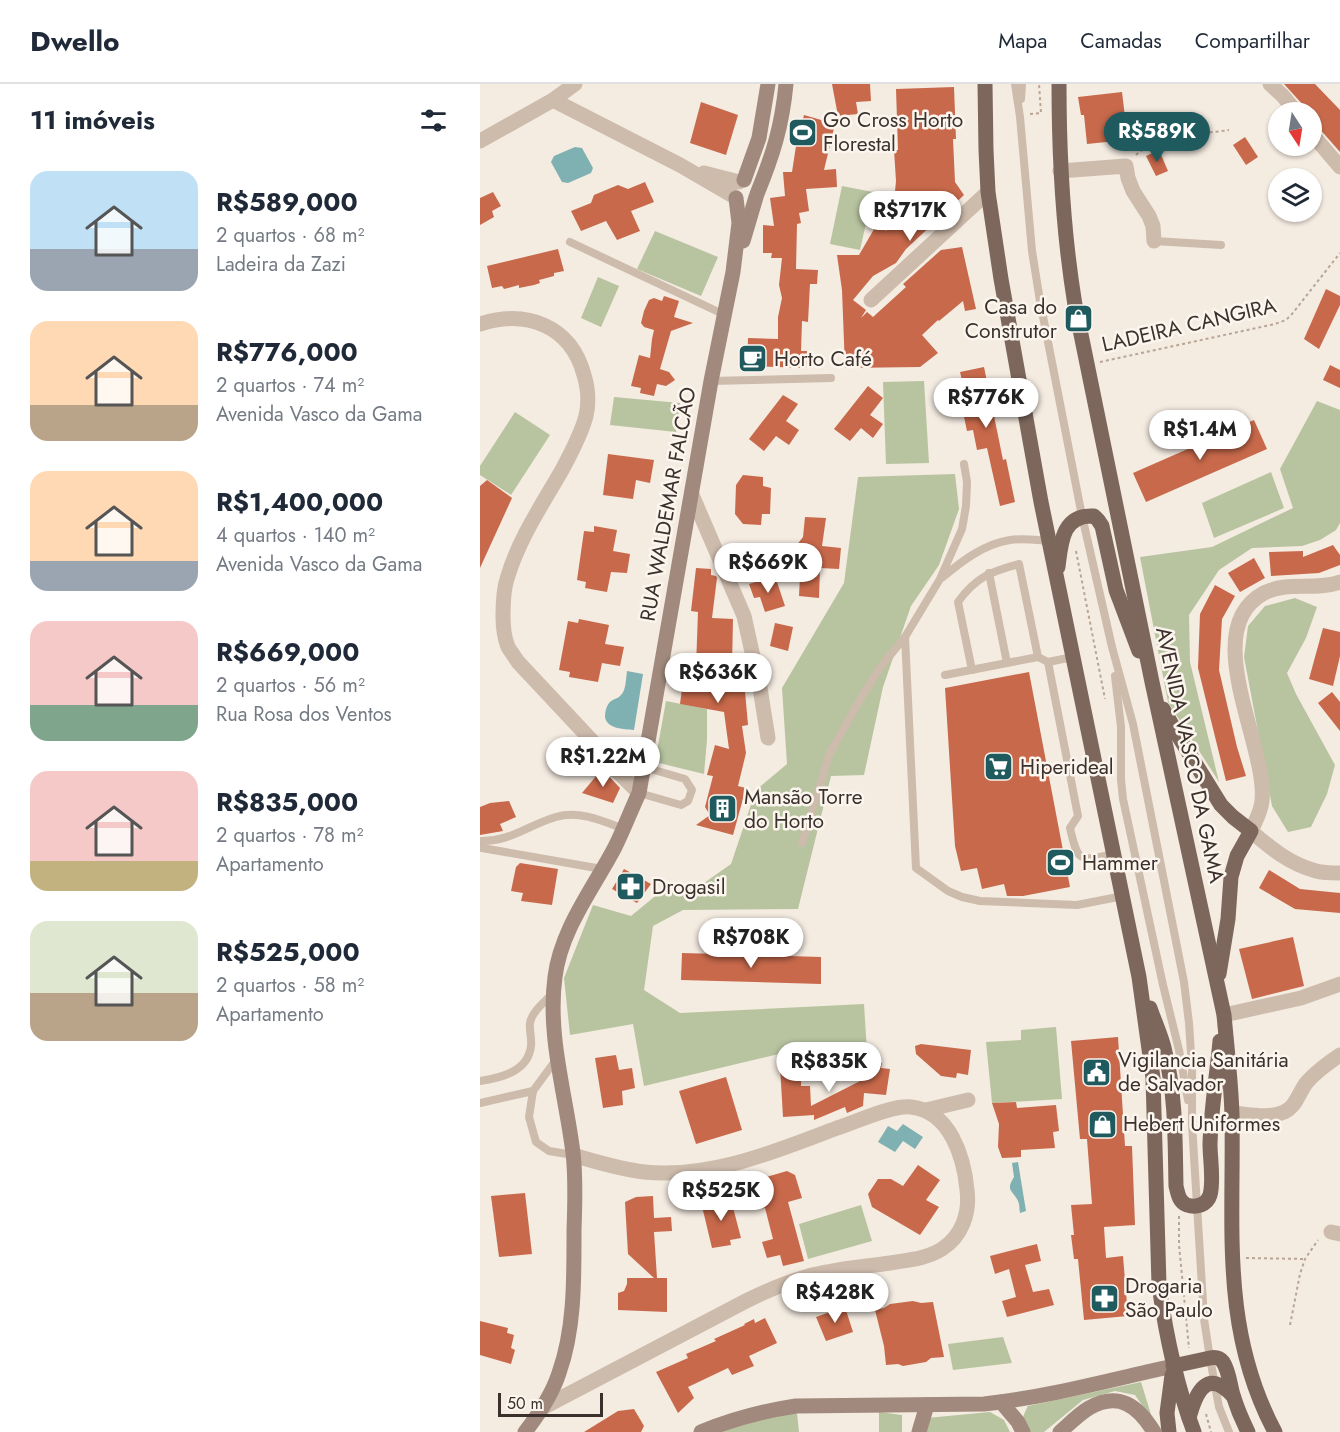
<!DOCTYPE html>
<html lang="pt">
<head>
<meta charset="utf-8">
<style>
  :root { --surface:#fff; --page:#f6f6f7; --text:#1f2937; --muted:#747a83; --line:#e0e1e3; --accent:#1f5a5e }
  body { margin:0; font-family:Jost,sans-serif; background:var(--page); color:var(--text); height:100vh; display:flex; flex-direction:column; font-size:22px; white-space:nowrap }
  * { box-sizing:border-box; margin:0 }
  p { font-size:20px; color:var(--muted) }
  .icon { flex:none; width:33px; height:33px; fill:none; stroke:currentColor; stroke-width:2; stroke-linecap:round; stroke-linejoin:round }
  .map { position:relative; flex:1; overflow:hidden }
  .panel { display:flex; flex-direction:column; background:var(--surface); width:480px }
  .panel>* { flex:none }
  .needle { width:39px; rotate:168deg }
  .tools { position:absolute; left:788px; top:18px; display:grid; gap:12px }
  .tools a { display:grid; place-items:center; width:54px; height:54px; border-radius:50%; background:var(--surface); box-shadow:0 2px 4px #0004; font-size:30px }
  .scale { position:absolute; left:18px; bottom:15px; width:105px; box-sizing:border-box; padding-left:6px; border:3px solid #3b302b; border-top:0; font-size:16px; line-height:21px; white-space:nowrap; color:#3b302b; -webkit-text-stroke:4px #fbf5ee; paint-order:stroke }
  .price { position:absolute; translate:-50% -51px; padding:0 14px; border-radius:21px; background:#fff; color:#222; font-size:20px; line-height:39px; filter:drop-shadow(0 2px 3px #0008) }
  .price::after { content:''; position:absolute; left:50%; top:36px; width:18px; height:14px; margin-left:-9px; background:inherit; clip-path:polygon(0 0,100% 0,50% 100%) }
  .price.on { background:var(--accent); color:#fff }
  ul { padding:0; list-style:none }
  li { display:flex; align-items:center; gap:18px; height:150px; padding:0 30px }
  li span { display:grid; place-items:center; flex:none; width:168px; height:120px; border-radius:18px; color:#555 }
  li>.icon { margin-inline-start:auto }
  span .icon { width:72px; height:72px; fill:#fffc; stroke-width:1 }
  li b { font-size:26px }
  h2 { display:flex; justify-content:space-between; align-items:center; height:72px; padding:0 30px; font-size:26px }
  header { display:flex; align-items:center; gap:36px; box-sizing:border-box; height:84px; padding:0 30px; background:var(--surface); border-bottom:2px solid var(--line) }
  header strong { font-size:28px }
  nav { display:flex; gap:33px; margin-inline-start:auto; font-size:21px }
  main { display:flex; flex:1; min-height:0 }
  .map>svg:first-child { display:block }
</style>
</head>
<body>
<header>
<strong>Dwello</strong>
<nav><a>Mapa</a><a>Camadas</a><a>Compartilhar</a></nav>
</header>
<main>
<section class="panel">
<h2>11 imóveis<svg class="icon" aria-label="filters" viewBox="0 0 24 24"><path d="M4 7h16M4 17h16"/><circle cx="9" cy="7" r="2"/><circle cx="15" cy="17" r="2"/></svg></h2>
<ul>
<li><span style="background:linear-gradient(#bfe0f5 65%,#9aa5b1 0)"><svg class="icon" aria-label="home" viewBox="0 0 24 24"><path d="M3 11l9-7 9 7M6 9v11h12V9"/></svg></span><div><b>R$589,000</b><p>2 quartos · 68 m²</p><p>Ladeira da Zazi</p></div></li>
<li><span style="background:linear-gradient(#ffd9b3 70%,#b9a48a 0)"><svg class="icon" aria-label="home" viewBox="0 0 24 24"><path d="M3 11l9-7 9 7M6 9v11h12V9"/></svg></span><div><b>R$776,000</b><p>2 quartos · 74 m²</p><p>Avenida Vasco da Gama</p></div></li>
<li><span style="background:linear-gradient(#ffd9b3 75%,#9aa5b1 0)"><svg class="icon" aria-label="home" viewBox="0 0 24 24"><path d="M3 11l9-7 9 7M6 9v11h12V9"/></svg></span><div><b>R$1,400,000</b><p>4 quartos · 140 m²</p><p>Avenida Vasco da Gama</p></div></li>
<li><span style="background:linear-gradient(#f6c9c9 70%,#7fa58c 0)"><svg class="icon" aria-label="home" viewBox="0 0 24 24"><path d="M3 11l9-7 9 7M6 9v11h12V9"/></svg></span><div><b>R$669,000</b><p>2 quartos · 56 m²</p><p>Rua Rosa dos Ventos</p></div></li>
<li><span style="background:linear-gradient(#f6c9c9 75%,#c2b280 0)"><svg class="icon" aria-label="home" viewBox="0 0 24 24"><path d="M3 11l9-7 9 7M6 9v11h12V9"/></svg></span><div><b>R$835,000</b><p>2 quartos · 78 m²</p><p>Apartamento</p></div></li>
<li><span style="background:linear-gradient(#dfe7d0 60%,#b9a48a 0)"><svg class="icon" aria-label="home" viewBox="0 0 24 24"><path d="M3 11l9-7 9 7M6 9v11h12V9"/></svg></span><div><b>R$525,000</b><p>2 quartos · 58 m²</p><p>Apartamento</p></div></li>
</ul>
</section>
<div class="map">
<svg width="860" height="1348" viewBox="0 0 860 1348">
  <rect width="100%" height="100%" fill="#f4ebe1"/>
  <!-- green -->
  <g fill="#b8c4a0">
    <polygon points="362,102 393,108 380,166 350,160"/>
    <polygon points="175,147 238,173 221,212 157,185"/>
    <polygon points="118,193 139,202 121,243 101,234"/>
    <polygon points="444,297 449,379 406,380 403,298"/>
    <polygon points="134,313 200,319 196,348 130,341"/>
    <polygon points="837,317 860,326 860,439 856,446 840,456 822,462 772,464 739,486 709,531 710,578 739,698 688,618 660,473 732,463 813,424 800,385"/>
    <polygon points="35,328 70,351 31,411 0,391 0,382"/>
    <polygon points="791,388 804,424 734,454 722,419"/>
    <polygon points="475,390 479,425 459,481 431,522 403,603 384,691 351,692 318,825 203,826 173,842 164,906 200,929 384,920 387,968 299,970 164,1002 153,940 90,951 84,894 113,821 151,832 179,809 217,804 251,780 276,706 307,680 302,604 364,499 378,393"/>
    <polygon points="815,514 837,523 826,554 807,589 816,610 855,681 847,710 831,743 808,748 792,722 764,573 768,542 785,522"/>
    <polygon points="186,617 227,625 227,656 224,690 175,678"/>
    <polygon points="576,943 582,1015 512,1019 506,958 541,956 541,946"/>
    <polygon points="381,1121 392,1157 328,1175 319,1140"/>
    <polygon points="523,1253 532,1279 473,1286 468,1260"/>
    <path d="M661,1298L673,1337L655,1311L635,1307L603,1316L564,1348H543C541,1338 543,1331 548,1322Z"/>
    <polygon points="399,1328 422,1331 422,1348 399,1348"/>
    <polygon points="510,1328 524,1336 530,1348 446,1348 447,1334"/>
    <polygon points="317,1329 319,1348 232,1348 259,1337"/>
  </g>
  <!-- water -->
  <g fill="#7fb0b2">
    <polygon points="95,63 102,64 113,84 111,89 88,99 82,98 71,78 74,72"/>
    <path d="M147,587L163,590L154,646C144,645 127,645 125,633C125,628 126,623 129,619C132,615 138,615 141,611C146,607 146,594 147,587Z"/>
    <polygon points="423,1040 443,1053 435,1065 423,1057 415,1068 398,1058 408,1042 417,1047"/>
    <path d="M538,1078L546,1127L540,1129C539,1125 540,1121 538,1117C533,1106 525,1107 534,1093L532,1079Z"/>
  </g>
  <!-- building -->
  <g fill="#c8694b">
    <polygon points="352,0 390,0 391,17 376,18 378,30 358,32"/>
    <polygon points="804,0 835,0 860,26 860,68 838,43 831,39 831,28 826,28 824,22"/>
    <polygon points="474,3 476,55 473,55 475,98 484,111 426,165 416,179 393,192 373,216 386,226 381,234 387,228 393,233 426,203 423,200 461,166 482,163 496,225 485,227 483,217 459,237 458,236 442,251 458,269 440,283 365,284 362,206 357,171 379,171 397,140 406,147 414,118 416,97 414,66 418,66 416,5"/>
    <polygon points="642,8 645,33 653,32 655,55 607,60 604,31 601,31 598,13"/>
    <polygon points="221,18 258,31 246,71 210,59"/>
    <polygon points="324,31 355,40 344,86 356,85 357,103 326,105 329,127 319,129 321,139 317,140 316,185 338,186 337,200 330,200 328,238 322,237 321,267 327,267 326,284 267,282 268,254 298,255 298,233 302,214 299,201 302,174 291,174 292,169 283,169 283,141 294,142 290,114 305,112 303,88 312,88 316,62"/>
    <polygon points="765,53 778,73 766,81 753,61"/>
    <polygon points="679,66 688,87 676,92 666,72"/>
    <polygon points="165,98 174,118 151,127 160,147 137,156 126,137 101,147 91,127 111,119 114,111 138,101 148,105"/>
    <polygon points="13,108 21,122 12,127 14,133 0,141 0,114"/>
    <polygon points="78,165 84,187 74,189 74,192 59,196 60,199 54,201 39,204 39,201 24,205 22,202 12,204 7,182"/>
    <polygon points="846,205 860,212 860,221 839,265 824,255"/>
    <polygon points="184,212 199,217 194,233 213,239 191,247 180,285 189,288 195,296 186,302 177,300 174,312 160,309 161,304 151,302 159,271 170,274 172,255 174,246 164,243 161,239 164,227 169,216 174,214 182,217"/>
    <polygon points="850,281 860,286 860,304 843,296"/>
    <polygon points="504,283 523,376 526,375 535,418 520,422 507,364 497,366 493,346 487,347 480,314 486,313 480,288"/>
    <polygon points="388,302 403,314 390,331 403,340 393,354 381,344 370,357 354,345"/>
    <polygon points="303,311 318,320 306,337 319,346 309,361 296,352 284,367 269,355"/>
    <polygon points="774,336 787,365 666,418 653,389"/>
    <polygon points="128,370 174,376 170,399 156,396 153,415 123,411"/>
    <polygon points="263,391 283,393 283,402 291,404 290,430 282,430 281,441 263,440 255,430 256,401"/>
    <polygon points="7,396 32,414 0,484 0,402"/>
    <polygon points="325,433 346,434 342,462 361,464 359,485 340,484 339,514 319,512 320,492 315,482 316,462 323,453"/>
    <polygon points="114,442 137,446 133,467 150,470 147,489 131,488 127,508 105,504 106,498 97,496 104,447 114,448"/>
    <polygon points="853,461 860,471 860,481 839,489 791,492 789,468 823,467 823,473"/>
    <polygon points="774,474 785,494 760,508 748,489"/>
    <polygon points="216,484 231,485 231,491 236,492 237,494 232,534 253,535 252,582 254,582 256,608 265,607 268,641 262,642 266,669 258,702 266,704 253,751 216,741 230,731 225,723 233,692 227,691 235,661 249,665 244,628 200,620 205,581 216,583 218,528 211,527"/>
    <polygon points="295,492 305,522 285,528 280,513 274,514 269,500"/>
    <polygon points="735,501 755,512 742,535 739,586 757,663 766,692 746,697 718,584 720,530"/>
    <polygon points="99,535 129,541 125,560 144,563 140,582 122,579 118,598 89,593 90,588 79,586 88,537 98,539"/>
    <polygon points="295,539 313,543 308,567 290,562"/>
    <polygon points="843,544 860,548 860,572 853,602 829,595"/>
    <polygon points="549,588 590,803 543,812 527,812 524,800 502,805 497,784 481,787 475,762 465,604"/>
    <polygon points="852,608 860,618 860,647 838,619"/>
    <polygon points="122,685 140,704 133,719 102,709"/>
    <polygon points="29,717 36,733 20,740 23,747 0,751 0,723 10,719"/>
    <polygon points="40,779 78,785 72,821 41,817 43,809 31,807 36,783"/>
    <polygon points="144,785 171,800 157,819 132,805"/>
    <polygon points="789,786 820,805 860,809 860,829 815,825 779,804"/>
    <polygon points="813,853 824,902 772,915 759,865"/>
    <polygon points="202,869 341,873 341,900 201,896"/>
    <polygon points="638,953 645,1062 652,1062 655,1141 624,1143 626,1174 643,1172 648,1232 604,1236 598,1175 594,1175 591,1151 594,1151 591,1121 612,1120 607,1055 600,1055 591,957"/>
    <polygon points="441,960 491,966 488,991 477,989 476,994 461,992 436,970 435,962"/>
    <polygon points="136,971 139,986 152,984 155,1004 142,1007 143,1021 123,1024 115,974"/>
    <polygon points="388,978 402,979 401,984 410,985 406,1011 384,1009 383,1022 367,1029 365,1023 334,1036 334,1031 303,1033 300,982 321,981 321,1002 330,1002 331,1022 386,994"/>
    <polygon points="246,993 262,1046 216,1060 199,1007"/>
    <polygon points="536,1018 537,1024 576,1021 579,1047 573,1048 575,1064 541,1066 541,1073 522,1074 518,1063 519,1040 512,1019"/>
    <polygon points="438,1081 460,1096 446,1116 459,1123 440,1151 392,1123 388,1110 398,1095 411,1095 423,1102"/>
    <polygon points="307,1087 315,1091 322,1114 308,1118 324,1177 303,1182 300,1171 287,1174 282,1158 293,1155 285,1124 279,1125 273,1106 276,1096"/>
    <polygon points="45,1109 52,1170 19,1173 11,1112"/>
    <polygon points="173,1112 174,1134 191,1133 192,1147 174,1148 177,1194 187,1194 187,1228 138,1226 138,1209 144,1207 147,1200 147,1194 174,1194 148,1170 145,1118 156,1113"/>
    <polygon points="250,1112 261,1154 250,1156 251,1161 232,1164 221,1118"/>
    <polygon points="557,1160 561,1177 545,1181 553,1208 569,1205 574,1221 527,1233 522,1217 536,1213 529,1185 515,1190 510,1172"/>
    <polygon points="433,1217 441,1219 453,1218 464,1273 451,1274 446,1278 423,1282 418,1280 406,1281 404,1262 395,1226 404,1224 410,1220"/>
    <polygon points="365,1223 373,1248 346,1257 336,1233"/>
    <polygon points="285,1234 297,1259 269,1272 274,1282 252,1291 248,1284 208,1303 214,1314 198,1329 176,1288 208,1274 206,1270 236,1257 234,1255 265,1241 264,1240 274,1235 275,1239"/>
    <polygon points="0,1237 28,1244 27,1249 34,1251 31,1264 35,1266 31,1280 0,1271"/>
    <polygon points="154,1325 164,1342 161,1348 104,1348 138,1327"/>
  </g>
  <g fill="none" stroke-linecap="round" stroke-linejoin="round">
    <!-- path -->
    <g stroke="#b9a596" stroke-width="2" stroke-dasharray="3 3" stroke-linecap="butt">
      <polyline points="550,30 561,29 559,0"/>
      <path d="M656,71C676,52 722,50 749,46"/>
      <polyline points="620,278 795,240 806,236 812,230 860,169"/>
      <polyline points="596,467 625,615"/>
      <polyline points="699,1132 699,1161 709,1264"/>
      <polyline points="766,1174 825,1175"/>
      <polyline points="810,1241 820,1190 825,1175 838,1156"/>
      <polyline points="726,1330 731,1348"/>
    </g>
    <!-- lane -->
    <g stroke="#cdbbac" stroke-width="8">
      <polyline points="535,0 540,33 552,167 560,217 602,432 632,563 653,640 704,898 709,939 712,985 712,1040 724,1235 730,1274 739,1323 749,1348"/>
      <polyline points="541,15 542,0"/>
      <polyline points="674,157 741,161"/>
      <polyline points="90,158 245,231"/>
      <polyline points="231,297 351,294"/>
      <polyline points="484,380 487,398 486,422 482,445 460,495 425,553 436,784 468,807 482,813 500,817 597,821 643,812"/>
      <polyline points="509,489 527,579"/>
      <path d="M463,493C482,477 504,460 530,456C543,454 556,456 569,457"/>
      <path d="M593,573L568,578L598,732L590,744C598,780 600,777 634,770"/>
      <path d="M492,586L478,518C495,494 511,487 539,480L558,573L568,578"/>
      <polyline points="465,591 558,573"/>
      <polyline points="635,592 641,643 641,696 643,715 683,901 699,966 708,1016"/>
      <polyline points="159,709 201,721 208,717 212,706 205,695 164,683"/>
      <path d="M0,757C30,758 48,741 76,733C99,726 123,737 144,745"/>
      <polyline points="322,759 350,669 378,619 399,585 425,553"/>
      <polyline points="2,764 122,785"/>
      <polyline points="78,973 53,1007 49,1033 56,1058 69,1067 93,1071"/>
      <path d="M0,997C20,994 48,988 51,962C52,955 49,946 50,939C52,927 66,917 73,909"/>
      <polyline points="0,1019 53,1007"/>
    </g>
    <!-- street -->
    <g stroke="#cdbbac" stroke-width="15">
      <polyline points="790,0 803,12 816,28"/>
      <polyline points="73,16 200,81 255,113"/>
      <polyline points="831,49 860,83"/>
      <polyline points="0,57 73,16 95,0"/>
      <polyline points="580,87 646,82 648,94 653,107 669,132 673,142 674,157"/>
      <polyline points="224,89 259,98"/>
      <polyline points="391,216 508,108"/>
      <path d="M0,240C47,225 91,242 104,291C108,304 109,319 106,332C101,351 91,369 82,386C62,421 38,456 27,495C23,507 23,520 23,532C23,542 24,553 28,563C31,568 35,573 38,578L113,658L130,680L159,709"/>
      <polyline points="212,411 264,532 280,604 288,654"/>
      <path d="M860,498C835,507 807,497 784,509C717,545 788,662 782,717C781,728 775,738 771,747C790,764 810,780 836,787C843,789 852,789 860,789"/>
      <polyline points="118,661 132,669 141,670 167,668"/>
      <polyline points="744,931 821,914 860,900"/>
      <polyline points="446,1026 488,1016"/>
      <path d="M752,1029C768,1030 789,1035 804,1028C816,1023 819,1008 827,998C836,988 848,979 860,971"/>
      <polyline points="851,1148 860,1150"/>
      <path d="M64,1323L266,1217C292,1204 318,1193 347,1188C367,1184 389,1182 410,1179C427,1176 446,1175 462,1165C482,1152 490,1129 487,1106C484,1073 470,1027 431,1023C412,1021 376,1038 357,1044C296,1067 231,1095 164,1088C140,1085 116,1078 93,1071"/>
    </g>
    <!-- secondary -->
    <g stroke="#a18a7d" stroke-width="15">
      <polyline points="264,96 279,54 288,0"/>
      <path d="M277,110C293,71 302,42 306,0"/>
      <polyline points="263,157 276,113"/>
      <polyline points="521,1318 538,1338 543,1348"/>
      <path d="M45,1348C59,1330 72,1311 79,1289C95,1244 94,1193 94,1146C95,1120 96,1094 93,1069C86,1011 67,952 75,893C81,845 113,805 135,763C144,745 151,726 159,709L231,297L253,188L259,139L256,114"/>
      <path d="M221,1348C252,1335 283,1327 316,1322L504,1320C568,1313 630,1296 693,1282"/>
      <polyline points="439,1348 447,1321"/>
      <path d="M580,1348C589,1340 599,1330 609,1324C639,1307 658,1322 674,1348"/>
    </g>
    <!-- primary -->
    <g stroke="#7d675c" stroke-width="15">
      <path d="M505,0L506,66L508,108L521,195L561,418L659,893L673,994L679,1201C686,1252 696,1300 714,1348"/>
      <path d="M579,0C579,74 583,148 595,221L672,598L744,931C747,964 751,998 752,1031C754,1143 740,1245 795,1348"/>
      <path d="M578,483C581,459 582,430 614,432L618,436L622,442L636,506L659,567"/>
      <polyline points="683,625 699,653 741,721 753,733 771,747 757,772 751,793 748,835 739,890"/>
      <path d="M670,924C675,939 682,953 685,968C696,1012 695,1057 696,1102C698,1110 699,1118 707,1121C716,1124 727,1121 730,1111C734,1097 730,1075 730,1060C731,1025 737,991 740,957"/>
      <path d="M693,1282L730,1274C735,1273 739,1273 743,1278C749,1287 750,1301 753,1311C757,1324 762,1336 768,1348"/>
      <path d="M709,1334C716,1308 727,1284 753,1312"/>
      <polyline points="689,1348 687,1329 692,1291"/>
    </g>
  </g>
  <!-- icons -->
  <defs>
    <symbol id="stadium-square" viewBox="-11 -11 22 22"><rect x="-9" y="-9" width="18" height="18" rx="4" fill="#1f5a5e" stroke="#fbf5ee"/><path d="M0-5a6.5 5 0 1 0 0 10a6.5 5 0 1 0 0-10ZM-3.5-1.8h7v3.6h-7Z" fill="#fff"/></symbol>
    <symbol id="shop-square" viewBox="-11 -11 22 22"><rect x="-9" y="-9" width="18" height="18" rx="4" fill="#1f5a5e" stroke="#fbf5ee"/><path d="M-5-2.5h2.3a2.7 3.5 0 0 1 5.4 0H5L5.5 6h-11ZM-1.5-2.5h3a1.5 2.3 0 0 0-3 0Z" fill="#fff"/></symbol>
    <symbol id="cafe-square" viewBox="-11 -11 22 22"><rect x="-9" y="-9" width="18" height="18" rx="4" fill="#1f5a5e" stroke="#fbf5ee"/><path d="M-5.5-4.5H6V0H3Q3 3.5 0 3.5H-2.5Q-5.5 3.5-5.5 0ZM3-3.2v2h1.7v-2ZM-6 4.5H4V6H-6Z" fill="#fff"/></symbol>
    <symbol id="supermarket-square" viewBox="-11 -11 22 22"><rect x="-9" y="-9" width="18" height="18" rx="4" fill="#1f5a5e" stroke="#fbf5ee"/><path d="M-6-5.5h2.5l.6 2H6L4.5 2H-2.5L-4.4-4H-6ZM-1.5 3.2a1.3 1.3 0 1 0 .1 0ZM3 3.2a1.3 1.3 0 1 0 .1 0Z" fill="#fff"/></symbol>
    <symbol id="building-square" viewBox="-11 -11 22 22"><rect x="-9" y="-9" width="18" height="18" rx="4" fill="#1f5a5e" stroke="#fbf5ee"/><path d="M-4-6H4V6H1V3H-1V6H-4ZM-2.5-4.3h1.7v1.8h-1.7ZM.8-4.3h1.7v1.8H.8ZM-2.5-1h1.7V.8h-1.7ZM.8-1h1.7V.8H.8Z" fill="#fff"/></symbol>
    <symbol id="pharmacy-square" viewBox="-11 -11 22 22"><rect x="-9" y="-9" width="18" height="18" rx="4" fill="#1f5a5e" stroke="#fbf5ee"/><path d="M-2-6h4v4h4v4h-4v4h-4v-4h-4v-4h4Z" fill="#fff"/></symbol>
    <symbol id="civic-square" viewBox="-11 -11 22 22"><rect x="-9" y="-9" width="18" height="18" rx="4" fill="#1f5a5e" stroke="#fbf5ee"/><path d="M-.6-6.5H3V-4.5H.6V-3L4-1V1h2V6H-6V1h2V-1L-.6-3ZM-1.2 2.5V6h2.4V2.5Z" fill="#fff"/></symbol>
  </defs>
  <g fill-rule="evenodd">
    <use href="#stadium-square" x="306" y="32" width="33" height="33"/>
    <use href="#shop-square" x="582" y="218" width="33" height="33"/>
    <use href="#cafe-square" x="256" y="258" width="33" height="33"/>
    <use href="#supermarket-square" x="502" y="666" width="33" height="33"/>
    <use href="#building-square" x="226" y="708" width="33" height="33"/>
    <use href="#stadium-square" x="564" y="762" width="33" height="33"/>
    <use href="#pharmacy-square" x="134" y="786" width="33" height="33"/>
    <use href="#civic-square" x="600" y="972" width="33" height="33"/>
    <use href="#shop-square" x="606" y="1024" width="33" height="33"/>
    <use href="#pharmacy-square" x="608" y="1198" width="33" height="33"/>
  </g>
  <g text-anchor="middle" dominant-baseline="central" stroke-width="5" stroke-linejoin="round" paint-order="stroke">
    <!-- poi labels -->
    <g font-size="21" fill="#3b302b" stroke="#fbf5ee" text-anchor="start">
      <text x="343" y="36">Go Cross Horto<tspan x="343" dy="24">Florestal</tspan></text>
      <text x="577" y="223" text-anchor="end">Casa do<tspan x="577" dy="24">Construtor</tspan></text>
      <text x="294" y="275">Horto Café</text>
      <text x="540" y="683">Hiperideal</text>
      <text x="264" y="713">Mansão Torre<tspan x="264" dy="24">do Horto</tspan></text>
      <text x="602" y="779">Hammer</text>
      <text x="172" y="803">Drogasil</text>
      <text x="638" y="976">Vigilancia Sanitária<tspan x="638" dy="24">de Salvador</tspan></text>
      <text x="643" y="1040">Hebert Uniformes</text>
      <text x="645" y="1202">Drogaria<tspan x="645" dy="24">São Paulo</tspan></text>
    </g>
    <!-- street labels -->
    <g font-size="21" fill="#3b302b" stroke="#fbf5ee">
      <text transform="translate(709 241) rotate(-13)">LADEIRA CANGIRA</text>
      <text transform="translate(188 420) rotate(-80)">RUA WALDEMAR FALCÃO</text>
      <text transform="translate(710 671) rotate(78)">AVENIDA VASCO DA GAMA</text>
    </g>
  </g>
</svg>
<div class="tools">
<a><svg class="needle" viewBox="-14 -14 28 28"><path d="M0-13l5 13h-10z" fill="#e53935"/><path d="M0 13l5-13h-10z" fill="#747a83"/></svg></a>
<a><svg class="icon" aria-label="layers" viewBox="0 0 24 24"><path d="M12 4l9 5-9 5-9-5zM3 14l9 5 9-5"/></svg></a>
</div>
<div class="scale">50 m</div>
<b class="price on" style="left:677px;top:79px">R$589K</b>
<b class="price" style="left:430px;top:158px">R$717K</b>
<b class="price" style="left:506px;top:345px">R$776K</b>
<b class="price" style="left:720px;top:377px">R$1.4M</b>
<b class="price" style="left:288px;top:510px">R$669K</b>
<b class="price" style="left:238px;top:620px">R$636K</b>
<b class="price" style="left:123px;top:704px">R$1.22M</b>
<b class="price" style="left:271px;top:885px">R$708K</b>
<b class="price" style="left:349px;top:1009px">R$835K</b>
<b class="price" style="left:241px;top:1138px">R$525K</b>
<b class="price" style="left:355px;top:1240px">R$428K</b>
</div>
</main>
</body>
</html>
